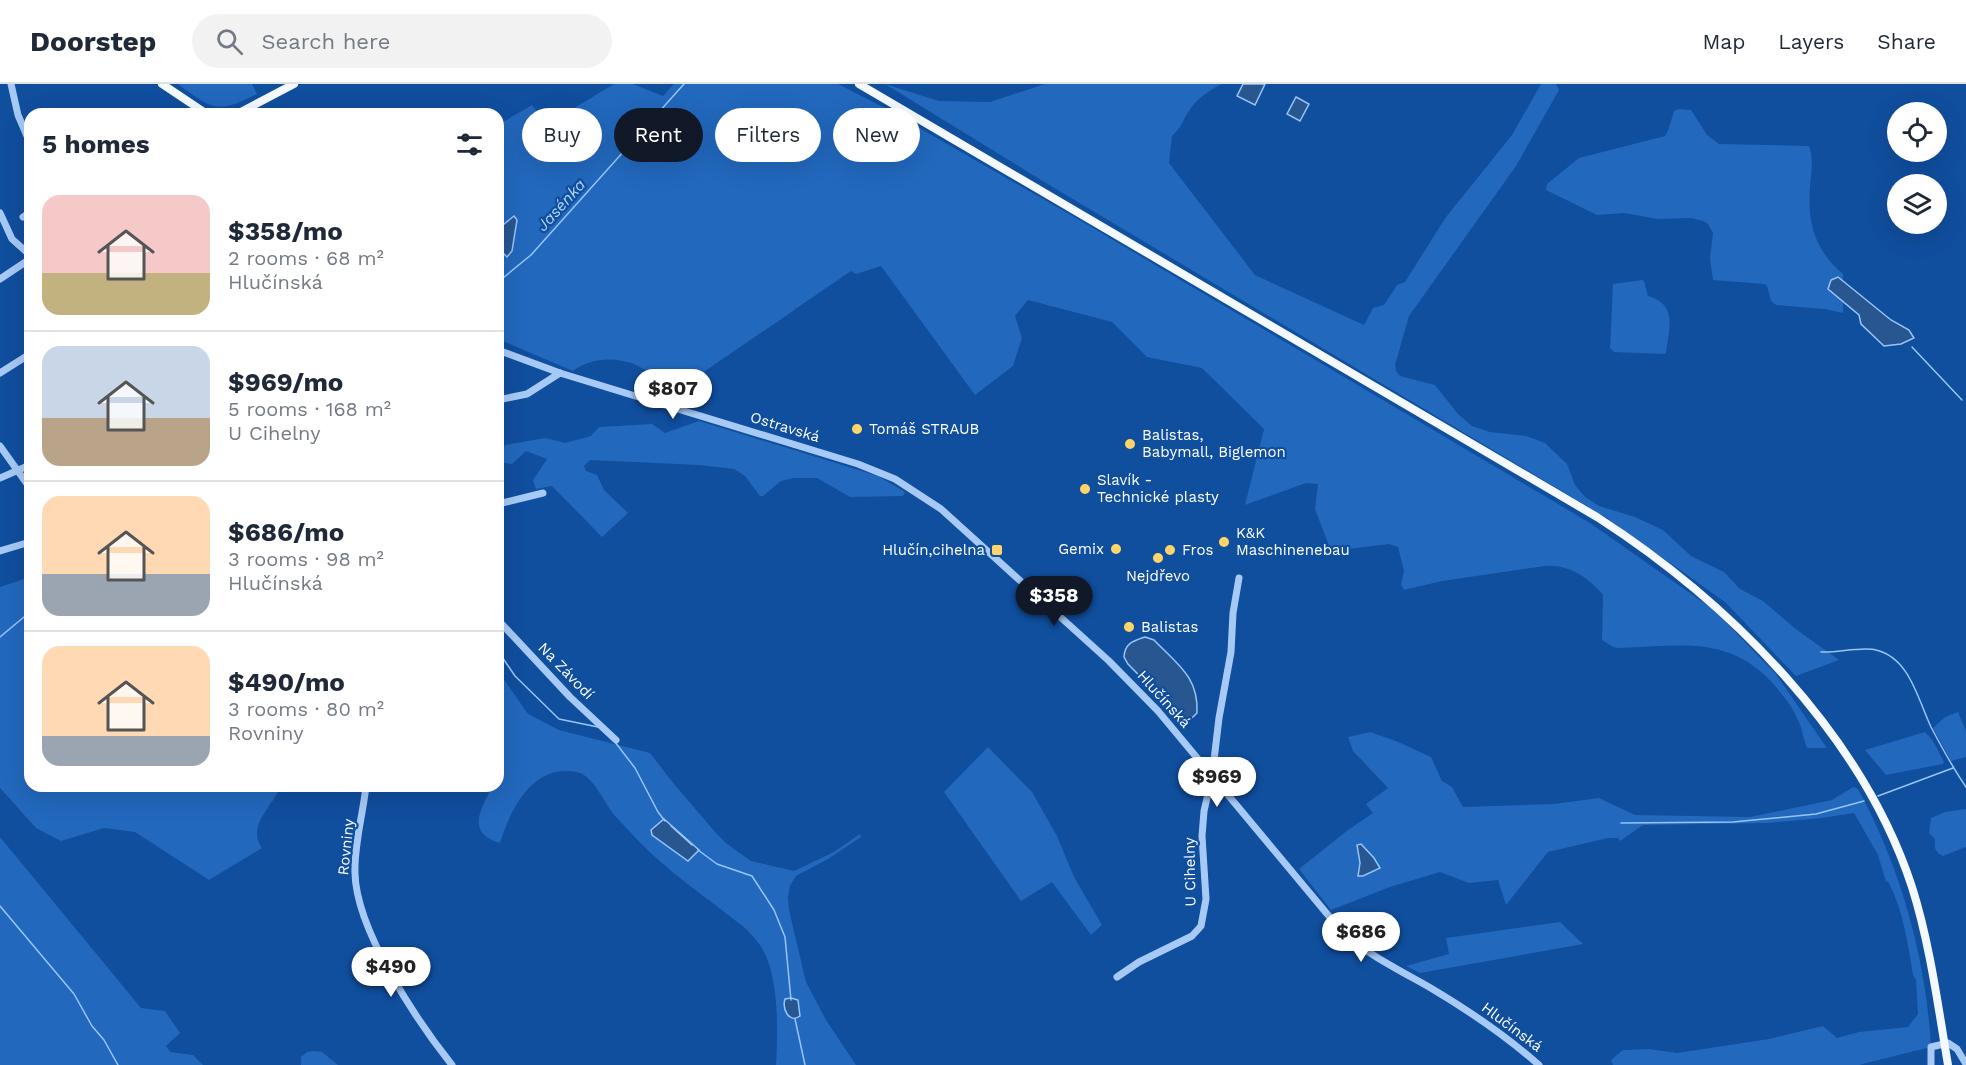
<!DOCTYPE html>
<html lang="en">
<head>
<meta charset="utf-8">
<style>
  :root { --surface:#fff; --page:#f2f2f3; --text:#1f2937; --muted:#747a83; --line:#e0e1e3; --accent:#111827 }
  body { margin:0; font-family:"Work Sans",sans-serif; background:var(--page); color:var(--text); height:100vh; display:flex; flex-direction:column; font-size:22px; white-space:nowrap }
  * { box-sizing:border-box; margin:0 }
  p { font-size:20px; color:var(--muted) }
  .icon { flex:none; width:33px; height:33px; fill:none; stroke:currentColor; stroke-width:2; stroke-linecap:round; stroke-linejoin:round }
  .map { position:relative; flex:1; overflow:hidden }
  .sheet { position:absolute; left:24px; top:24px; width:480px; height:684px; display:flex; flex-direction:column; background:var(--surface); border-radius:18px; box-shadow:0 6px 24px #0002 }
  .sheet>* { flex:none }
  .guide { position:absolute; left:522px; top:24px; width:570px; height:54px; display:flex; gap:12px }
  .tools { position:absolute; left:1887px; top:18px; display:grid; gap:12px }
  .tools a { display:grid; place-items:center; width:60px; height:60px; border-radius:50%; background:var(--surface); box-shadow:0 6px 24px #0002; font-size:30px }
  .price { position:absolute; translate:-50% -51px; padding:0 14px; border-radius:21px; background:#fff; color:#222; font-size:20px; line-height:39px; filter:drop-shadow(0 2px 3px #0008) }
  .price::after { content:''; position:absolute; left:50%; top:36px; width:18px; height:14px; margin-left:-9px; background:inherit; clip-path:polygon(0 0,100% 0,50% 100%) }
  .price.current { background:var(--accent); color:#fff }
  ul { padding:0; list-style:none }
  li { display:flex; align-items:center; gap:18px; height:150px; padding:0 18px }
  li+li { border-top:2px solid var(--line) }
  li span { display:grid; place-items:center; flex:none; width:168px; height:120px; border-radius:18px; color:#555 }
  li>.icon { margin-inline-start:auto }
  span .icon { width:72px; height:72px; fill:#fffc; stroke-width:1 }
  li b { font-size:26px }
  h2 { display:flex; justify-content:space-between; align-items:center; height:72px; padding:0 18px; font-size:26px }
  .chip { padding:0 21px; border-radius:27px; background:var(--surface); box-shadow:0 6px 24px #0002; font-size:21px; line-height:54px }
  .chip.current { background:var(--accent); color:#fff }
  header { display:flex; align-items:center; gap:36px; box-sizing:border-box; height:84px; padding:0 30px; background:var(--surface); border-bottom:2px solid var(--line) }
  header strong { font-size:28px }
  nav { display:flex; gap:33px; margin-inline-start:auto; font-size:21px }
  .search { width:420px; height:54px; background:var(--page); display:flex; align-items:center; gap:15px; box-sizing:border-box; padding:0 21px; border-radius:33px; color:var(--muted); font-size:22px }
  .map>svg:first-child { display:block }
</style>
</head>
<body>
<header>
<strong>Doorstep</strong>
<div class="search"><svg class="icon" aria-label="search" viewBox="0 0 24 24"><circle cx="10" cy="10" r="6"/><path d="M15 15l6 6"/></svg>Search here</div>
<nav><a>Map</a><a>Layers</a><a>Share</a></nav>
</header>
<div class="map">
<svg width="1966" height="981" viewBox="0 0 1966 981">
  <rect width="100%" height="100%" fill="#104e9e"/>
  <!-- green -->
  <g fill="#2268bd" fill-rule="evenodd">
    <path d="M178,0H252L257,10C217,30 213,26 178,0Z"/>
    <path d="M614,0H633L663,12L674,0H838L883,23L1076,134L1590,439L1714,526L1775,589L1827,664H1807C1803,654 1802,643 1797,634C1792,622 1784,613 1776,603C1731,550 1682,562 1618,564L1613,563L1602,556L1603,511C1588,493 1568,480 1545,482L1442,497L1404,506L1401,500L1404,487L1398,463L1389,460L1331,467L1315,425L1318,400L1306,399L1245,421L1264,345L1202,284L1147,273L1112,238L1028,216L1015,232L1022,254L1013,282L975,311L881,182L856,190L851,187L797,224H794L796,225L702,289L700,295V302C676,314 656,290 636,281C615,272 590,274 573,287L498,255V41L532,21L548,40Z"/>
    <path d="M885,0L939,17L990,18L1045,0H1222C1211,5 1198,14 1191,24C1182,36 1184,41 1172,52L1169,79L1255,191L1364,241L1373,224L1384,221L1397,201L1405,198L1446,133L1512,51L1541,0H1556L1559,6L1516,82L1409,232L1395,281L1396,287L1400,292L1435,301L1458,330L1472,342L1490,348L1526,352L1545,359L1567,380L1575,401L1585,413L1599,422L1635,433L1663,446L1691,472L1724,488L1740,505L1763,517L1797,546L1839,576L1796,592L1725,518L1607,434L1041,96Z"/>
    <path d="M1679,25L1691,26L1707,51L1719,60L1809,62C1814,75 1811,89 1810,103C1807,138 1815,167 1843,190V229L1825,225L1776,221L1771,217L1767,202L1764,200L1713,196L1710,174L1713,149L1708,140L1703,137L1691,134L1658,135L1624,129L1597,131L1546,106L1547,100L1579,74L1665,52L1668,47L1674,27Z"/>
    <path d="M1642,196L1644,197L1648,212C1678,220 1669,245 1666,269L1664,270L1614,268L1610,264L1613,200Z"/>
    <polygon points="699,337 878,392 905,408 903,412 850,413 817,394 793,394 781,397 763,412 760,412 745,392 734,385 699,381 590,376 584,382 586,387 597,391 604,406 628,429 602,453 552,402 536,405 533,396 547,375 526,367 512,380 498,378 505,361 545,354 565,359 591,352 599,343 652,340 665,349"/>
    <path d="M30,493V702H281C273,722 246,742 262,764L209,796L135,748L104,744L61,757L36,744L0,704V503Z"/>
    <path d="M498,587L528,630L559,646L650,669L674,700L716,749L727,760L751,777L794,787L834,768L860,750L861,753L828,775L796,792L790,802L788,813L789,826L806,898L826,936L856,981H776C778,948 779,895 763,866C758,857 752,851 745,844C715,820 684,799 655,773C642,761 629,747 617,734C605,722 595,694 580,689C534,677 511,724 500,759C465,749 481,724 493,702H498ZM664,736L698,765L688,777L652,751L651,746Z"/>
    <polygon points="1958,628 1966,647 1966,673 1951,677 1933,644 1945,633"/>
    <path d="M1370,648L1396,657L1431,673L1442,697L1452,703L1463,723L1554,720L1599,714L1635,731L1750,733L1832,716L1853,703L1858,705C1901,784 1926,874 1931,963L1859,981H1613L1611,976L1623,966L1649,965L1677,969L1769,955L1823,942L1837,954L1859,948L1908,943L1918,930L1916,896L1913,891C1908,860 1903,826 1888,797L1886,798L1878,771L1854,729L1822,734L1766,739L1643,741L1620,757L1618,754H1608L1548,768L1506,821L1498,796L1469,799L1440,788L1390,803L1331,826L1299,785L1348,746L1373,729L1366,720L1388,704L1353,667L1348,653Z"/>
    <polygon points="1925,648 1933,657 1944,678 1943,680 1886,691 1865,666"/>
    <polygon points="988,663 1032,708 1057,752 1074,793 1102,841 1091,851 1052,798 1021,817 944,708"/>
    <path d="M1966,725V763L1943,772C1935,768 1934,764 1935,755L1929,749L1931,734L1945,728Z"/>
    <polygon points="0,753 141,924 165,927 180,949 166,962 170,968 193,971 203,981 0,981"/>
    <polygon points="1560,838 1583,860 1420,889 1406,882 1449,870 1446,854"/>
    <polygon points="314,967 322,968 338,981 301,981 301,973 307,968"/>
  </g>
  <!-- water -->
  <g fill="#275691" stroke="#97c5f9" stroke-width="1.5">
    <polygon points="1243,0 1265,0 1255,21 1237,12"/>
    <polygon points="1296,13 1309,20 1300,37 1287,30"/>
    <polygon points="514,132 517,136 512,167 507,173 498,164 498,145"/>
    <polygon points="1838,193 1891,236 1909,246 1914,254 1901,260 1884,262 1861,240 1859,231 1828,205 1831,196"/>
    <path d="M1145,553L1154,556C1177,580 1199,593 1197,629L1190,636L1181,634L1128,580L1124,573C1125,559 1133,557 1145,553Z"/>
    <polygon points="664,735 699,766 688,777 652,751 651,746"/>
    <polygon points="1361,760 1374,774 1380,784 1363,792 1358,792 1360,779 1357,761"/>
    <path d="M791,914L798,916L800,932C789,940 782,925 785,915Z"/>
  </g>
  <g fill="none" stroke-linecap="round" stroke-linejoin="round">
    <!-- stream -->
    <g stroke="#97c5f9" stroke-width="1.5">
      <polyline points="498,198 531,171 684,0"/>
      <polyline points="1912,263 1962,316"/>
      <polyline points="0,553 30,528"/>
      <polyline points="498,567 515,592 559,635 598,643"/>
      <path d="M1821,568C1837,569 1863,562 1876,566C1910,574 1918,616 1931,643C1942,664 1953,684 1966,703"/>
      <polyline points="615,658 635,684 658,728 665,737"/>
      <polyline points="1878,712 1953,684"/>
      <polyline points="1621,739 1733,738 1816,730 1864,717"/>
      <polyline points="671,742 692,761"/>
      <polyline points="698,766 717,780 752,792 774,826 785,853 791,916"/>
      <polyline points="0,822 74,910 92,942 104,956 118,981"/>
      <polyline points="795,935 805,981"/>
    </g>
    <!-- minor -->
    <g stroke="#a6caf5" stroke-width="7">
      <polyline points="11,0 18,31 30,59"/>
      <polyline points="188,30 189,28"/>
      <polyline points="0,129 12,155 30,171"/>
      <polyline points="23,133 30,128"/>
      <polyline points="0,195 30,175"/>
      <path d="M498,266L560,289L858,380L895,395L941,425L1109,577L1158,627L1343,849C1369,871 1399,886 1429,903C1468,926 1505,951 1539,981"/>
      <polyline points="0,289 30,270"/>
      <polyline points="498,316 527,310 560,289"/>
      <polyline points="0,362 30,404"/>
      <polyline points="0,394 30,381"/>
      <polyline points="498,420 543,409"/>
      <polyline points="0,467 30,458"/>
      <polyline points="498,536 570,613 616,656"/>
      <path d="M366,702C363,730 354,761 355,789C356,846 417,937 452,981"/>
      <polyline points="1117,893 1139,878 1192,852 1201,842 1206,815 1202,752 1204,727 1212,693 1219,634 1231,568 1233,529 1239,494"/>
      <polyline points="1931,981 1931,963 1948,959 1957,965 1966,980"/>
    </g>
    <!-- major -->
    <g stroke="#f4f8ff" stroke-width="8">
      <polyline points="162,0 207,30"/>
      <path d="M859,0L1597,433C1729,518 1862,650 1912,803C1930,860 1938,922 1948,981"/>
      <polyline points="237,30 294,0"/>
    </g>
  </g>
  <!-- markers -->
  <g fill="#ffd46a" stroke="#104e9e" stroke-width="2">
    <circle cx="857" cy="345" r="6"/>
    <circle cx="1130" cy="360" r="6"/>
    <circle cx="1085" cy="405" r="6"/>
    <circle cx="1224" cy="458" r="6"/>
    <circle cx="1116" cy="465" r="6"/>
    <rect x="991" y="460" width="12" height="12" rx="3"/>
    <circle cx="1170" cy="466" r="6"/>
    <circle cx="1158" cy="474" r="6"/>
    <circle cx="1129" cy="543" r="6"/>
  </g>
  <g text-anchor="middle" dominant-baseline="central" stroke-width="4.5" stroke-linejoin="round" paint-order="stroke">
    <!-- street labels -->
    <g font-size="15" fill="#fff" stroke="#104e9e">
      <text transform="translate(785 343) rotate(17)">Ostravská</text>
      <text transform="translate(566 587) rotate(46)">Na Závodí</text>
      <text transform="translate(1164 615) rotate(48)">Hlučínská</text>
      <text transform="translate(346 763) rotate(-84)">Rovniny</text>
      <text transform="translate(1190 788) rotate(-91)">U Cihelny</text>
      <text transform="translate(1512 943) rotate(37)">Hlučínská</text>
    </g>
    <!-- poi labels -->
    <g font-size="15" fill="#fff" stroke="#104e9e" text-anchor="start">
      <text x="869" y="345">Tomáš STRAUB</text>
      <text x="1142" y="351">Balistas,<tspan x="1142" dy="17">Babymall, Biglemon</tspan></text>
      <text x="1097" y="396">Slavík -<tspan x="1097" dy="17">Technické plasty</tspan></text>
      <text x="1236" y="449">K&amp;K<tspan x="1236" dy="17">Maschinenebau</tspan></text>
      <text x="1104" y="465" text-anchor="end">Gemix</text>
      <text x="985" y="466" text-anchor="end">Hlučín,cihelna</text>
      <text x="1182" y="466">Fros</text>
      <text x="1158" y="492" text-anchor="middle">Nejdřevo</text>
      <text x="1141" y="543">Balistas</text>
    </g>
    <!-- water labels -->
    <g font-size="16" font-style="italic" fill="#b2d4fb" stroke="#104e9e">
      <text transform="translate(561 121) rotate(-48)">Jasénka</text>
    </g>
  </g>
</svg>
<div class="tools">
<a><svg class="icon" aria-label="locate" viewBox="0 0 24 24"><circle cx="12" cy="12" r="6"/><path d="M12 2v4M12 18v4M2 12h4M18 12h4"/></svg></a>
<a><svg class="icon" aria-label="layers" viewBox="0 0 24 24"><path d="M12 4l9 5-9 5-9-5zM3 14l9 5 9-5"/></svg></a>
</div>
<b class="price" style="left:673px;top:336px">$807</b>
<b class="price current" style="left:1054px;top:543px">$358</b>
<b class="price" style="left:1217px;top:724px">$969</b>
<b class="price" style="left:1361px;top:879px">$686</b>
<b class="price" style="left:391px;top:914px">$490</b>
<div class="guide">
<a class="chip">Buy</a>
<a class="chip current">Rent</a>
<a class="chip">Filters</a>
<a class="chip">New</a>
</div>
<section class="sheet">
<h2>5 homes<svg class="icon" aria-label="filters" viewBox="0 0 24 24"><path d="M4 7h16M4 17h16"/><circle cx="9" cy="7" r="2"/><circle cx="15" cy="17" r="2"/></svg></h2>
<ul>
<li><span style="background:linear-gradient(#f6c9c9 65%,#c2b280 0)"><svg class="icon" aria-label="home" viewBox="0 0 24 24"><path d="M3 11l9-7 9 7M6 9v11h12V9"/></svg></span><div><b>$358/mo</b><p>2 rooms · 68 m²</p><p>Hlučínská</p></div></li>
<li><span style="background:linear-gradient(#c9d6e8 60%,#b9a48a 0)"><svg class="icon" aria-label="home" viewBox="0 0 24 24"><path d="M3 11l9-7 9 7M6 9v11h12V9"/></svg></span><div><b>$969/mo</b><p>5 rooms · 168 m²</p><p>U Cihelny</p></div></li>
<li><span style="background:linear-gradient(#ffd9b3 65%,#9aa5b1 0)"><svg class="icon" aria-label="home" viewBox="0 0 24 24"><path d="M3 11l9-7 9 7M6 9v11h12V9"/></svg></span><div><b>$686/mo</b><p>3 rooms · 98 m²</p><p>Hlučínská</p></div></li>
<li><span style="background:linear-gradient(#ffd9b3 75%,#9aa5b1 0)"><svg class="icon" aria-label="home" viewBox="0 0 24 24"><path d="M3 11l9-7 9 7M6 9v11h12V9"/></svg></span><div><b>$490/mo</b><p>3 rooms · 80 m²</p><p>Rovniny</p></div></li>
</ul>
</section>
</div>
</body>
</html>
